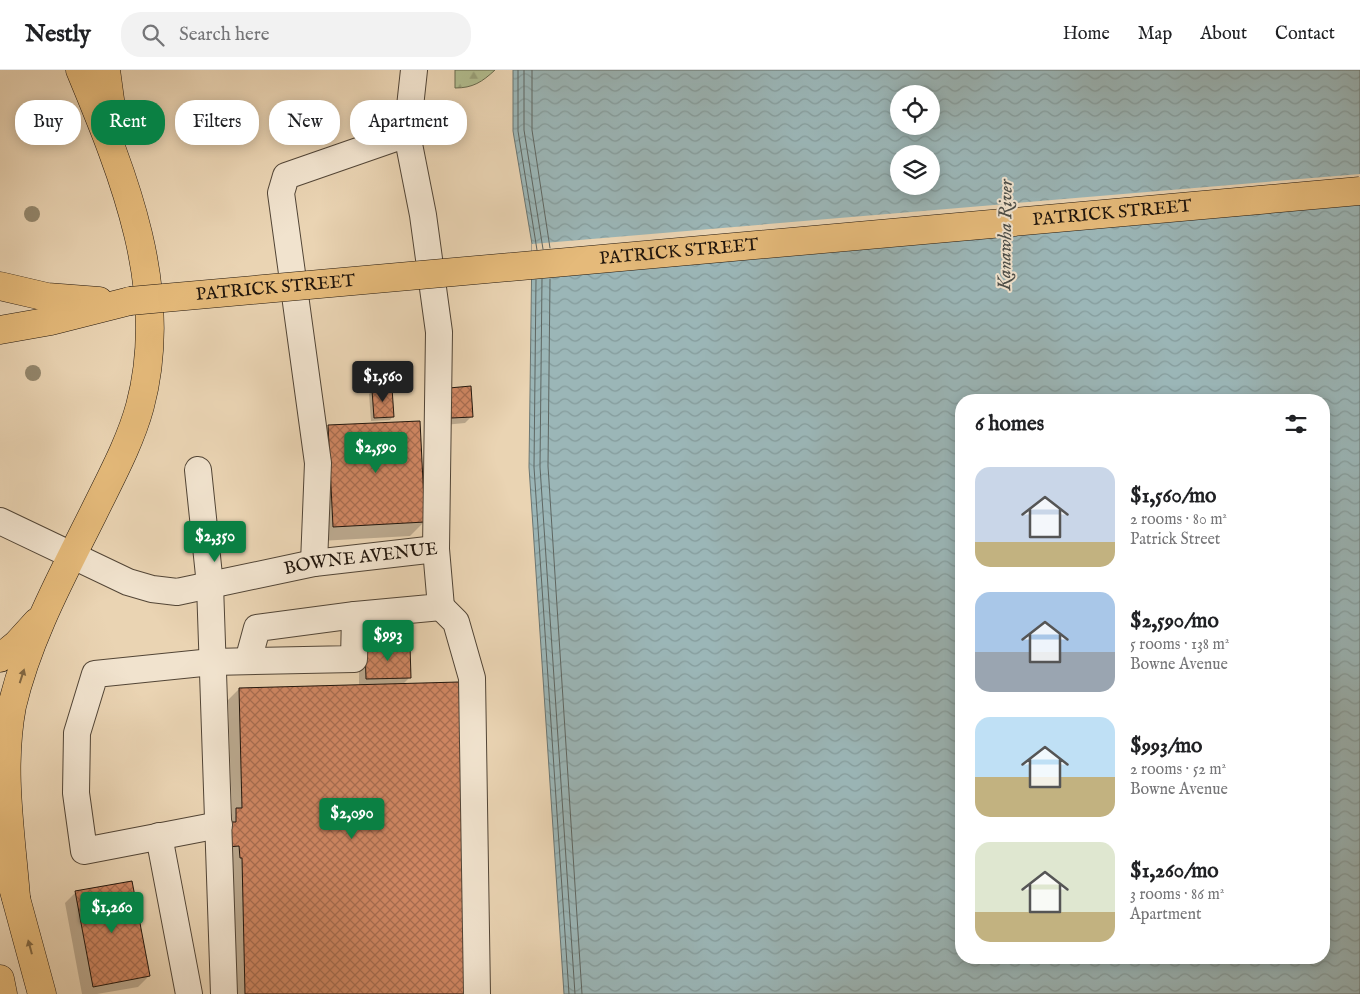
<!DOCTYPE html>
<html lang="en">
<head>
<meta charset="utf-8">
<style>
  :root { --surface:#fff; --page:#f2f2f2; --text:#202124; --muted:#757577; --line:#e0e0e0; --accent:#0b8043 }
  body { margin:0; font-family:"IM FELL English",serif; background:var(--page); color:var(--text); height:100vh; display:flex; flex-direction:column; font-size:19px; white-space:nowrap }
  * { box-sizing:border-box; margin:0 }
  p { font-size:16px; color:var(--muted) }
  .icon { flex:none; width:28px; height:28px; fill:none; stroke:currentColor; stroke-width:2; stroke-linecap:round; stroke-linejoin:round }
  .map { position:relative; flex:1; overflow:hidden }
  .panel { position:absolute; left:955px; top:324px; width:375px; height:570px; display:flex; flex-direction:column; background:var(--surface); border-radius:20px; box-shadow:0 2px 12px #0003 }
  .panel>* { flex:none }
  .hud { position:absolute; left:15px; top:30px; width:475px; height:45px; display:flex; gap:10px }
  .buttons { position:absolute; left:890px; top:15px; display:grid; gap:10px }
  .buttons a { display:grid; place-items:center; width:50px; height:50px; border-radius:50%; background:var(--surface); box-shadow:0 2px 12px #0003; font-size:25px }
  .price { position:absolute; translate:-50% -42px; padding:0 11px; border-radius:5px; background:var(--accent); color:#fff; font-size:16px; line-height:32px; filter:drop-shadow(0 1px 2px #0008) }
  .price::after { content:''; position:absolute; left:50%; top:30px; width:15px; height:11px; margin-left:-8px; background:inherit; clip-path:polygon(0 0,100% 0,50% 100%) }
  .price.current { background:#222; color:#fff }
  ul { padding:0; list-style:none }
  li { display:flex; align-items:center; gap:15px; height:125px; padding:0 20px }
  li span { display:grid; place-items:center; flex:none; width:140px; height:100px; border-radius:15px; color:#555 }
  li>.icon { margin-inline-start:auto }
  span .icon { width:60px; height:60px; fill:#fffc; stroke-width:1 }
  li b { font-size:21px }
  h2 { display:flex; justify-content:space-between; align-items:center; height:60px; padding:0 20px; font-size:21px }
  .pill { padding:0 18px; border-radius:20px; background:var(--surface); box-shadow:0 2px 12px #0003; font-size:18px; line-height:45px }
  .pill.current { background:var(--accent); color:#fff }
  header { display:flex; align-items:center; gap:30px; box-sizing:border-box; height:70px; padding:0 25px; background:var(--surface); border-bottom:1px solid var(--line) }
  header strong { font-size:24px }
  nav { display:flex; gap:28px; margin-inline-start:auto; font-size:18px }
  .search { width:350px; height:45px; background:var(--page); display:flex; align-items:center; gap:12px; box-sizing:border-box; padding:0 18px; border-radius:20px; color:var(--muted); font-size:19px }
  .map>svg:first-child { display:block }
</style>
</head>
<body>
<header>
<strong>Nestly</strong>
<div class="search"><svg class="icon" aria-label="search" viewBox="0 0 24 24"><circle cx="10" cy="10" r="6"/><path d="M15 15l6 6"/></svg>Search here</div>
<nav><a>Home</a><a>Map</a><a>About</a><a>Contact</a></nav>
</header>
<div class="map">
<svg width="1360" height="924" viewBox="0 0 1360 924">
  <defs>
    <pattern id="forest-firs" width="22" height="20" patternUnits="userSpaceOnUse" patternTransform="scale(1.25)"><rect width="22" height="20" fill="#b2be90"/><path d="M5 1l3.5 6h-7zM16 11l3.5 6h-7z" fill="#99a27b"/></pattern>
    <pattern id="water-waves" width="16" height="10" patternUnits="userSpaceOnUse" patternTransform="scale(1.25)"><rect width="16" height="10" fill="#9bb6b7"/><path d="M0 5q4-4 8 0t8 0" fill="none" stroke="#859c9c"/></pattern>
    <pattern id="building-cross-hatch" width="8" height="8" patternUnits="userSpaceOnUse" patternTransform="scale(1.25)"><rect width="8" height="8" fill="#d08763"/><path d="M0 0l8 8M0 8l8-8" fill="none" stroke="#a86d50"/></pattern>
  </defs>
  <rect width="100%" height="100%" fill="#ead4b3"/>
  <filter id="stains"><feTurbulence type="fractalNoise" baseFrequency=".004" numOctaves="4"/><feColorMatrix values="0 0 0 0 .2 0 0 0 0 .09 0 0 0 0 .02 0 0 0 .5 -.17"/></filter>
  <radialGradient id="worn" r=".72"><stop offset=".6" stop-color="#630" stop-opacity="0"/><stop offset="1" stop-color="#630" stop-opacity=".3"/></radialGradient>
  <!-- forest -->
  <path fill="url(#forest-firs)" stroke="#696a4e" d="M455,0H495C482,12 473,18 455,18Z"/>
  <!-- water -->
  <path fill="url(#water-waves)" stroke="#6a7673" fill-rule="evenodd" d="M513,0H1360V924H564L529,397L532,174L513,61ZM899,24H931V56H899ZM899,84H931V116H899ZM961,330H1324V888H961Z"/>
  <!-- pier -->
  <polygon fill="#ead4b3" points="1360,104 1360,135 531,203 532,174"/>
  <!-- shadow -->
  <g fill="#0003">
    <polygon points="470,318 472,346 465,353 444,355"/>
    <polygon points="372,321 393,346 390,350 371,351 369,324"/>
    <polygon points="328,357 424,452 410,466 320,471 314,371"/>
    <polygon points="359,585 409,608 402,615 467,924 235,924 226,750 232,744 228,630 239,619 359,616"/>
    <polygon points="76,822 149,906 138,917 97,924 82,924 65,833"/>
  </g>
  <g fill="none" stroke-linecap="round" stroke-linejoin="round">
    <!-- shore -->
    <g stroke="#5e6662" stroke-width="1">
      <polyline points="518,0 518,61 537,180"/>
      <polyline points="524,0 524,60 543,179"/>
      <polyline points="532,0 532,60 550,178"/>
      <polyline points="542,209 540,397 575,924"/>
      <polyline points="550,209 548,396 582,924"/>
      <polyline points="536,210 534,397 569,924"/>
    </g>
  </g>
  <!-- building -->
  <g fill="url(#building-cross-hatch)" stroke="#20150c">
    <polygon points="471,316 473,347 451,348 449,318"/>
    <polygon points="392,318 394,347 374,348 372,320"/>
    <polygon points="420,351 425,452 333,457 328,355"/>
    <polygon points="410,576 411,608 366,609 365,577"/>
    <polygon points="459,612 468,924 245,924 242,788 240,788 239,776 228,777 227,752 236,752 236,738 242,738 239,618"/>
    <polygon points="132,811 150,906 93,917 75,821"/>
  </g>
  <g fill="none" stroke-linecap="round" stroke-linejoin="round">
    <defs>
      <g id="minor">
        <polyline points="198,400 210,515 224,924"/>
        <path id="s1" d="M0,451L128,512L152,519L177,522L314,493L436,479"/>
        <polyline points="314,493 318,393 281,123 286,106 407,64"/>
        <polyline points="441,537 456,552 472,608 477,924"/>
        <polyline points="248,591 257,558 355,545"/>
        <polyline points="219,755 84,781 76,723 77,663 95,604 212,592 354,589 355,545 441,537 436,479 439,262 423,145 407,64 414,0"/>
        <polyline points="159,766 189,924"/>
      </g>
      <g id="major">
        <polyline points="106,0 114,59"/>
        <polyline points="0,216 47,227 99,231"/>
        <polyline points="0,260 51,251 130,231"/>
        <polyline points="0,588 17,574 37,552"/>
        <polyline points="11,810 42,924"/>
        <path d="M16,827C11,763 0,700 12,636C28,568 62,506 93,444C110,409 130,373 140,336C171,220 124,106 80,0"/>
        <polyline points="0,909 3,924"/>
      </g>
    </defs>
    <!-- minor casing -->
    <use href="#minor" stroke="#524536" stroke-width="28"/>
    <!-- major casing -->
    <use href="#major" stroke="#20150c" stroke-width="29"/>
    <!-- minor -->
    <use href="#minor" stroke="#f1e3ce" stroke-width="26"/>
    <!-- major -->
    <use href="#major" stroke="#e5ba7a" stroke-width="28"/>
    <defs>
      <g id="major-bridge">
        <path id="s2" d="M130,231L1360,121"/>
      </g>
    </defs>
    <!-- major-bridge casing -->
    <use href="#major-bridge" stroke="#20150c" stroke-width="29" stroke-linecap="butt"/>
    <!-- major-bridge -->
    <use href="#major-bridge" stroke="#e5ba7a" stroke-width="28"/>
  </g>
  <!-- trees -->
  <g fill="#93876d">
    <circle cx="32" cy="144" r="8"/>
    <circle cx="33" cy="303" r="8"/>
  </g>
  <!-- one-way arrows -->
  <defs><path id="oneway-solid" d="M-6-.8H1V-3.2L6.5 0L1 3.2V.8H-6Z" transform="scale(1.25)"/></defs>
  <g fill="#826843">
    <use href="#oneway-solid" transform="translate(22 606) rotate(-72)"/>
    <use href="#oneway-solid" transform="translate(30 877) rotate(-105)"/>
  </g>
  <g text-anchor="middle" dominant-baseline="central" stroke-width="4" stroke-linejoin="round" paint-order="stroke">
    <!-- street labels -->
    <g font-size="18" fill="#20150c" stroke="#f1e3ce">
      <text stroke="none"><textPath href="#s2" startOffset="986">PATRICK STREET</textPath></text>
      <text stroke="none"><textPath href="#s2" startOffset="551">PATRICK STREET</textPath></text>
      <text stroke="none"><textPath href="#s2" startOffset="146">PATRICK STREET</textPath></text>
      <text stroke="none"><textPath href="#s1" startOffset="379">BOWNE AVENUE</textPath></text>
    </g>
    <!-- water labels -->
    <g font-size="19" font-style="italic" fill="#4b4d48" stroke="#f1e3ce">
      <text transform="translate(1006 165) rotate(-89)">Kanawha River</text>
    </g>
  </g>
  <rect width="100%" height="100%" filter="url(#stains)"/>
  <rect width="100%" height="100%" fill="url(#worn)"/>
</svg>
<div class="buttons">
<a><svg class="icon" aria-label="locate" viewBox="0 0 24 24"><circle cx="12" cy="12" r="6"/><path d="M12 2v4M12 18v4M2 12h4M18 12h4"/></svg></a>
<a><svg class="icon" aria-label="layers" viewBox="0 0 24 24"><path d="M12 4l9 5-9 5-9-5zM3 14l9 5 9-5"/></svg></a>
</div>
<b class="price current" style="left:383px;top:333px">$1,560</b>
<b class="price" style="left:376px;top:404px">$2,590</b>
<b class="price" style="left:215px;top:493px">$2,350</b>
<b class="price" style="left:388px;top:592px">$993</b>
<b class="price" style="left:352px;top:770px">$2,090</b>
<b class="price" style="left:112px;top:864px">$1,260</b>
<div class="hud">
<a class="pill">Buy</a>
<a class="pill current">Rent</a>
<a class="pill">Filters</a>
<a class="pill">New</a>
<a class="pill">Apartment</a>
</div>
<section class="panel">
<h2>6 homes<svg class="icon" aria-label="filters" viewBox="0 0 24 24"><path d="M4 7h16M4 17h16"/><circle cx="9" cy="7" r="2"/><circle cx="15" cy="17" r="2"/></svg></h2>
<ul>
<li><span style="background:linear-gradient(#c9d6e8 75%,#c2b280 0)"><svg class="icon" aria-label="home" viewBox="0 0 24 24"><path d="M3 11l9-7 9 7M6 9v11h12V9"/></svg></span><div><b>$1,560/mo</b><p>2 rooms · 80 m²</p><p>Patrick Street</p></div></li>
<li><span style="background:linear-gradient(#a9c7e8 60%,#9aa5b1 0)"><svg class="icon" aria-label="home" viewBox="0 0 24 24"><path d="M3 11l9-7 9 7M6 9v11h12V9"/></svg></span><div><b>$2,590/mo</b><p>5 rooms · 138 m²</p><p>Bowne Avenue</p></div></li>
<li><span style="background:linear-gradient(#bfe0f5 60%,#c2b280 0)"><svg class="icon" aria-label="home" viewBox="0 0 24 24"><path d="M3 11l9-7 9 7M6 9v11h12V9"/></svg></span><div><b>$993/mo</b><p>2 rooms · 52 m²</p><p>Bowne Avenue</p></div></li>
<li><span style="background:linear-gradient(#dfe7d0 70%,#c2b280 0)"><svg class="icon" aria-label="home" viewBox="0 0 24 24"><path d="M3 11l9-7 9 7M6 9v11h12V9"/></svg></span><div><b>$1,260/mo</b><p>3 rooms · 86 m²</p><p>Apartment</p></div></li>
</ul>
</section>
</div>
</body>
</html>
